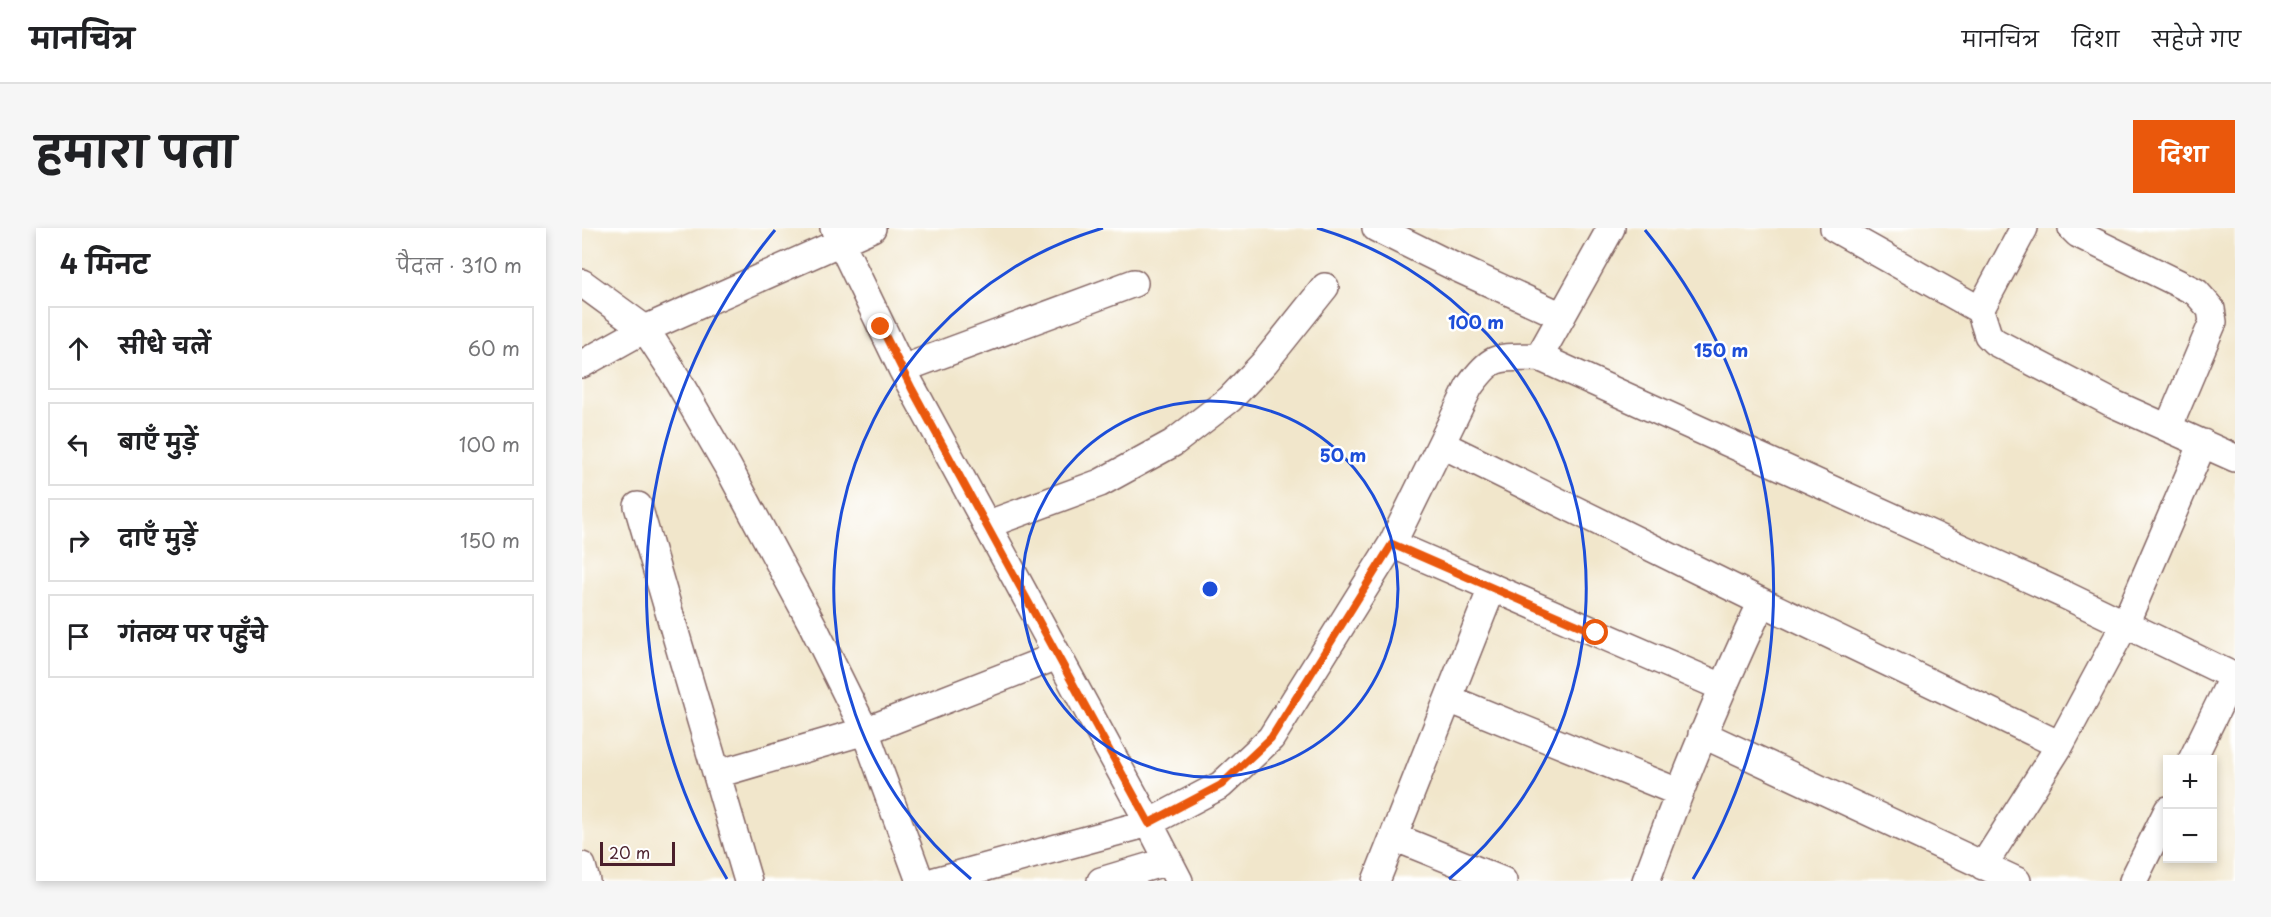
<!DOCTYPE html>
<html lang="hi">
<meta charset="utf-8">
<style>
:root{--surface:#fff;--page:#f6f6f6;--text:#202124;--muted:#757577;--line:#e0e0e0;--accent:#ea580c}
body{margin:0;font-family:"Playpen Sans","Playpen Sans Deva",sans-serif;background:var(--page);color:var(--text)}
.controls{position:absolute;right:18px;bottom:18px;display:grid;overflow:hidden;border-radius:0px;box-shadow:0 3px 9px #0003}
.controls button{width:54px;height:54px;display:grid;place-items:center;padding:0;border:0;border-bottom:2px solid var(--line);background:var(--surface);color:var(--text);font:30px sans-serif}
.scale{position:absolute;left:18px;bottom:15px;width:75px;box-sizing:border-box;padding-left:6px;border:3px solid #4a1f2b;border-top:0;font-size:16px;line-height:21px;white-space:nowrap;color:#4a1f2b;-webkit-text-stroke:4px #fff;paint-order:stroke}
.stop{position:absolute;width:18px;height:18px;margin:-14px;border:4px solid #ea580c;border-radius:50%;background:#fff}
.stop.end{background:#ea580c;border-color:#fff;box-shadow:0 2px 6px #0008}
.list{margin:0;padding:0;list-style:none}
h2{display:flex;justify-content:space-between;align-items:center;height:78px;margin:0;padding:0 24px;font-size:26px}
h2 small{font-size:20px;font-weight:400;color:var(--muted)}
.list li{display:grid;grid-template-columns:39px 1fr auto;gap:18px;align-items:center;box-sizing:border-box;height:84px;margin:0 12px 12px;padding:0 12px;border:2px solid var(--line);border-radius:0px}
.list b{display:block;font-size:22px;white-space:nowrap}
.list em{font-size:20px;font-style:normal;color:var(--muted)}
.icon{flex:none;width:33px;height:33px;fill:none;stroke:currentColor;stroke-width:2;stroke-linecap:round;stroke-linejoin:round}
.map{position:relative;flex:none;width:1653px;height:653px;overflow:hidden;border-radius:0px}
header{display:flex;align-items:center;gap:36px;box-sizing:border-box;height:84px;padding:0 30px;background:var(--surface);border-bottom:2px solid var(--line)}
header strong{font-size:28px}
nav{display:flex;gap:33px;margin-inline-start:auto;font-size:21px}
.intro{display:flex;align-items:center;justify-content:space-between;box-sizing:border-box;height:144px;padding:0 36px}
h1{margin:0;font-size:42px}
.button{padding:15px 27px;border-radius:0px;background:var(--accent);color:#fff;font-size:21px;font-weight:700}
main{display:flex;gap:36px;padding:0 36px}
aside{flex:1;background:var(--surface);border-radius:0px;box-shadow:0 3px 9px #0003}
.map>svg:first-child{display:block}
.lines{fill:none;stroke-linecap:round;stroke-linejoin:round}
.minor-casing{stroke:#846563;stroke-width:30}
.minor{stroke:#fff;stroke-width:27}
.route{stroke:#ea580c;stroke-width:8}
.ring{fill:none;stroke:#1d4ed8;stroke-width:3}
.centre{fill:#1d4ed8;stroke:#fff;stroke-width:3}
.ring-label{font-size:18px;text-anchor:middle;font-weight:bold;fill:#1d4ed8;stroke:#fff;stroke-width:5;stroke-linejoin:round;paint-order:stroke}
</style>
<header>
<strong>मानचित्र</strong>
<nav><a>मानचित्र</a><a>दिशा</a><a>सहेजे गए</a></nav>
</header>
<div class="intro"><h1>हमारा पता</h1><a class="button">दिशा</a></div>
<main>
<aside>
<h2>4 मिनट<small>पैदल · 310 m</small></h2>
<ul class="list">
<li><svg class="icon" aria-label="ahead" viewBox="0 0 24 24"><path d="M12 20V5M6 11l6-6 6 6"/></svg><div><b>सीधे चलें</b></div><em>60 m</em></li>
<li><svg class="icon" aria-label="left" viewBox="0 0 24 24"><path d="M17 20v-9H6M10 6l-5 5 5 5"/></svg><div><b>बाएँ मुड़ें</b></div><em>100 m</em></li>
<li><svg class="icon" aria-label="right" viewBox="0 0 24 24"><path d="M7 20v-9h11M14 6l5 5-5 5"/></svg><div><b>दाएँ मुड़ें</b></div><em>150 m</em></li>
<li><svg class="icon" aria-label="arrive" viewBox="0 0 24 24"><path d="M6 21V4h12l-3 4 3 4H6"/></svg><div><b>गंतव्य पर पहुँचे</b></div></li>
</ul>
</aside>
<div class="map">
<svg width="1653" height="653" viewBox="0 0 1653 653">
<rect width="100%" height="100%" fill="#fff"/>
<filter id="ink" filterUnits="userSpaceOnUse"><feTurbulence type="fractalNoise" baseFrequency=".0167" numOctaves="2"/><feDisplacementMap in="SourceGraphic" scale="12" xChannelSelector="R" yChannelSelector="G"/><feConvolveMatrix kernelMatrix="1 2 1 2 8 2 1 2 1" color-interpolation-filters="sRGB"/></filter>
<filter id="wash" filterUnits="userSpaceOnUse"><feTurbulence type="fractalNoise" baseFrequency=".008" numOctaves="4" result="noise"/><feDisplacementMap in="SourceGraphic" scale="24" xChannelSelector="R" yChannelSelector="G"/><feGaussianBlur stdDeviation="1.35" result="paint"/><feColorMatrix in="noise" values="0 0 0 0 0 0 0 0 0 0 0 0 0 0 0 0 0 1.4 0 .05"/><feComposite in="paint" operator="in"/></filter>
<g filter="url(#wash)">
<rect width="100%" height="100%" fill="#f1e6cb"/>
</g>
<g filter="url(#ink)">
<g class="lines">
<defs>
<path id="minor" d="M252,0L320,141L567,595L597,653
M794,0L871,38L980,88
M1029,0L957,129L1483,367L1653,449
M1252,0L1398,82L1406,107L1413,114L1532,176L1653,230
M1490,0L1496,6L1614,64L1629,81L1631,94L1586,200
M0,55L63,101L88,139L146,239L231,398L283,503L338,653
M1398,82L1442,0
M0,136L63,101L290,0
M320,141L552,55
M859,216L1180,374L1478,517
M56,278L166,653
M404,297L518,255L591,215L648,171L683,134L743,59
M810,316L1140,459
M867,471L1096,564
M1120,506L1435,653
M1610,532L1651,448
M135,546L283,503L475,428
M812,609L921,653
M0,638L4,653
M1401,638L1478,517L1543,396L1621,215
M353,653L567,595L639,557L689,510L810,316L887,159C912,124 917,130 957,129
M519,653L586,633
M794,653L910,360
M1064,653C1099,558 1136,466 1180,374
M1551,653L1586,582"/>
</defs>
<use href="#minor" class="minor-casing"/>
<use href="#minor" class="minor"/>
</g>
</g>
<g class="lines" filter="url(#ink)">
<path class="route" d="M299,99L330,161L567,595L639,557L689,510L810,316L1014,405"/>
</g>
<g class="ring">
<circle cx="628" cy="361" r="188"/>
<path d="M389 651A376 376 0 0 1 521 0M735 0A376 376 0 0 1 867 651"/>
<path d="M145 651A564 564 0 0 1 193 2M1063 2A564 564 0 0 1 1111 651"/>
</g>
<circle cx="628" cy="361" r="9" class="centre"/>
<g class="ring-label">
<text x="894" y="101">100 m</text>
<text x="1139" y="129">150 m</text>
<text x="761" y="234">50 m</text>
</g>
</svg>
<div class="controls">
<button>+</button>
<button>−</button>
</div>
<div class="scale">20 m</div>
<div class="stop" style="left:1014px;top:405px"></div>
<div class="stop end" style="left:299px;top:99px"></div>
</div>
</main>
